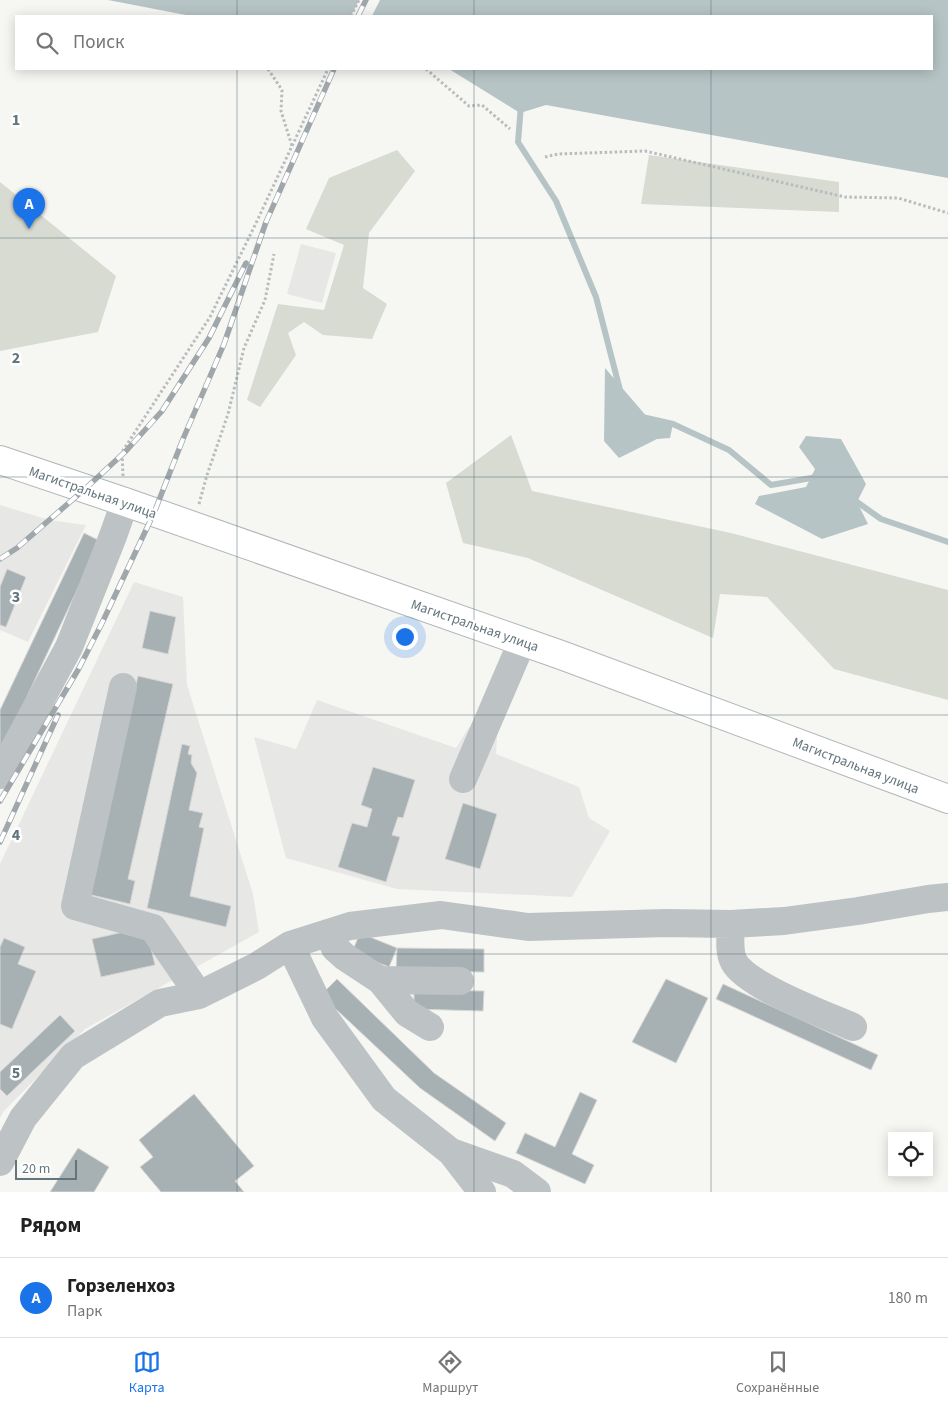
<!DOCTYPE html>
<html lang="ru">
<meta charset="utf-8">
<style>
:root{--surface:#fff;--page:#f6f6f6;--text:#222;--muted:#767676;--line:#e0e0e0;--accent:#1a73e8}
body{margin:0;font-family:"Source Sans 3",sans-serif;background:var(--page);color:var(--text)}
.controls{position:absolute;right:15px;bottom:15px;display:grid;overflow:hidden;border-radius:0px;box-shadow:0 2px 12px #0003}
.controls button{width:45px;height:45px;display:grid;place-items:center;padding:0;border:0;border-bottom:1px solid var(--line);background:var(--surface);color:var(--text);font:25px sans-serif}
.scale{position:absolute;left:15px;bottom:12px;width:62px;box-sizing:border-box;padding-left:5px;border:2px solid #63757c;border-top:0;font-size:14px;line-height:18px;white-space:nowrap;color:#63757c;-webkit-text-stroke:4px #fff;paint-order:stroke}
.you{position:absolute;left:404px;top:636px;width:18px;height:18px;margin:-12px;border:4px solid #fff;border-radius:50%;background:#1a73e8;box-shadow:0 0 0 8px #1a73e833}
.badge{display:grid;place-items:center;width:32px;height:32px;border-radius:50%;background:var(--accent);color:#fff;font-size:16px;font-weight:700}
.pin{position:absolute;translate:-50% -41px;filter:drop-shadow(0 1px 2px #0008)}
.pin::after{content:'';position:absolute;top:26px;width:18px;height:15px;background:inherit;clip-path:polygon(0 0,100% 0,50% 100%)}
.list{margin:0;padding:0;list-style:none}
h2{display:flex;justify-content:space-between;align-items:center;height:65px;margin:0;padding:0 20px;font-size:21px}
h2 small{font-size:16px;font-weight:400;color:var(--muted)}
.list li{display:grid;grid-template-columns:32px 1fr auto;gap:15px;align-items:center;box-sizing:border-box;height:80px;padding:0 20px;border-top:1px solid var(--line)}
.list b{display:block;font-size:19px;white-space:nowrap}
.list p{margin:0;font-size:16px;white-space:nowrap;color:var(--muted)}
.list em{font-size:16px;font-style:normal;color:var(--muted)}
.icon{flex:none;width:28px;height:28px;fill:none;stroke:currentColor;stroke-width:2;stroke-linecap:round;stroke-linejoin:round}
.map{position:relative;flex:none;width:948px;height:1192px;overflow:hidden}
.search{position:absolute;background:var(--surface);box-shadow:0 2px 12px #0003;left:15px;right:15px;top:15px;height:55px;display:flex;align-items:center;gap:12px;box-sizing:border-box;padding:0 18px;border-radius:0px;color:var(--muted);font-size:19px}
.sheet{height:145px;background:var(--surface)}
nav{display:flex;justify-content:space-around;align-items:center;box-sizing:border-box;height:70px;border-top:1px solid var(--line);background:var(--surface);font-size:14px;color:var(--muted)}
nav a{display:grid;justify-items:center;gap:2px}
nav .on{color:var(--accent)}
.map>svg:first-child{display:block}
.built{fill:#e7e7e6}
.green{fill:#d7dbd2}
.water{fill:#b6c4c6}
.pier{fill:#f6f6f3}
.lines{fill:none;stroke-linecap:round;stroke-linejoin:round}
.stream{stroke:#b6c4c6;stroke-width:6}
.building{fill:#a7b0b3;stroke:#d7d7d5}
.major-casing{stroke:#b0b6b9;stroke-width:30}
.path{stroke:#b9bcbe;stroke-width:3;stroke-dasharray:2.5 2.5;stroke-linecap:butt}
.minor{stroke:#bdc2c4;stroke-width:28}
.major{stroke:#fff;stroke-width:28}
.rail-casing{stroke:#9fa7aa;stroke-width:5.5}
.rail{stroke:#fff;stroke-width:4;stroke-dasharray:11;stroke-linecap:butt}
.grid{fill:none;stroke:#63757c;stroke-width:1;stroke-opacity:0.55}
.labels{text-anchor:middle;stroke-width:5;stroke-linejoin:round;paint-order:stroke}
.street-label{font-size:14px;fill:#63757c;stroke:#fff}
.grid-label{font-size:16px;text-anchor:middle;font-weight:bold;fill:#63757c;stroke:#fff;stroke-width:5;stroke-linejoin:round;paint-order:stroke}
</style>
<div class="map">
<svg width="948" height="1192" viewBox="0 0 948 1192">
<rect width="100%" height="100%" fill="#f6f6f3"/>
<path class="built" d="M301,244L336,253L322,303L287,294Z
M0,505L49,520L86,525L28,642L0,630Z
M134,582L183,597L187,685L253,894L259,932L85,1029L3,1112L0,1118V864Z
M317,700L456,748L469,727L497,736L496,754L579,787L589,818L610,831L572,897L397,889L286,858L254,737L296,749Z"/>
<path class="green" d="M397,150L415,171L369,233L363,288L387,304L372,339L323,335L304,322L288,333L296,355L260,407L247,400L278,304L324,310L344,245L306,229L329,178Z
M649,155L839,182V212L641,204Z
M0,182L116,276L98,332L0,351Z
M511,435L532,491L731,533L948,590V700L834,669L767,597L720,594L713,638L528,558L463,543L446,483Z"/>
<path class="water" d="M108,0H948V178L546,105L520,113L449,69H932V16H191Z
M605,368L648,418L673,424L670,438L657,439L619,458L604,441Z
M806,436L841,439L866,484L857,502L868,524L822,539L755,504L759,496L806,487L815,469L799,447Z"/>
<path class="pier" d="M359,0H380L372,16H351Z"/>
<g class="lines">
<path class="stream" d="M521,105L518,142L556,201L596,297L620,390
M642,417L673,424L729,450L771,485L817,477
M850,497L881,519L948,542"/>
</g>
<path class="building" d="M84,533L100,541L0,754V710Z
M7,569L26,577L6,627L0,625V587Z
M150,611L176,617L168,654L142,648Z
M138,676L173,684L128,879L135,881L130,904L87,894Z
M182,744L190,746L188,754L192,755L191,763L197,773L189,810L203,813L199,827L204,828L190,896L231,906L226,927L147,908Z
M373,767L415,780L403,818L398,817L392,835L400,837L386,882L338,867L352,823L367,827L372,809L361,805Z
M463,803L497,814L480,869L445,859Z
M146,927L155,965L101,977L92,939Z
M360,933L397,948L389,967L352,952Z
M4,938L25,947L18,964L36,971L12,1029L0,1024V947Z
M397,948L484,949V972L396,971Z
M337,979L434,1073L506,1123L495,1141L420,1088L321,995Z
M666,979L708,998L676,1063L632,1042Z
M723,984L878,1055L871,1070L716,999Z
M414,990L484,991L483,1011L414,1009Z
M60,1015L75,1031L7,1096L0,1089V1072Z
M580,1092L597,1100L572,1154L594,1165L585,1184L516,1153L525,1133L555,1147Z
M194,1094L254,1166L235,1181L244,1192H161L140,1167L153,1157L139,1140Z
M78,1148L109,1167L94,1192H50Z"/>
<g class="lines">
<defs>
<path id="major" d="M0,460L125,502L561,655L948,799"/>
</defs>
<use href="#major" class="major-casing"/>
<path class="path" d="M351,16L359,0
M268,69L282,90L281,111L292,146
M426,69L469,106L482,105L510,129
M545,157L558,154L645,151L845,197L898,198L948,213
M123,476L122,452L210,317L257,221L328,69
M199,504L207,475L228,414L244,348L265,300L274,254"/>
<path class="minor" d="M123,687L75,906L153,928L199,995
M0,775L69,647L113,536L125,502
M463,779L522,642
M731,924C731,935 728,951 734,962C747,986 826,1015 853,1027
M328,933L335,948L345,957L380,980L407,1013L430,1027
M290,945L325,1018L384,1099L451,1152L513,1174L537,1192
M380,980L460,981
M451,1152L482,1192
M0,1162L23,1118L73,1056L160,1003L199,995L257,966L290,945L350,926L441,915L528,927L666,923L731,924L784,921L858,911L928,899L948,897"/>
<use href="#major" class="major"/>
<defs>
<path id="rail" d="M358,16L366,0
M0,559L17,548L86,488L126,451L162,411L209,338L246,263
M0,801L78,670L102,623L154,513L183,439L224,344L266,222L334,69
M0,842L58,715"/>
</defs>
<use href="#rail" class="rail-casing"/>
<use href="#rail" class="rail"/>
</g>
<path class="grid" d="M237,0V16M474,0V16M711,0V16M237,69V1192M474,69V1192M711,69V1192M0,238H948M0,477H948M0,715H948M0,954H948"/>
<g class="labels">
<g class="street-label">
<text transform="translate(93 492) rotate(19)" y="5">Магистральная улица</text>
<text transform="translate(475 625) rotate(19)" y="5">Магистральная улица</text>
<text transform="translate(856 765) rotate(21)" y="5">Магистральная улица</text>
</g>
</g>
<g class="grid-label">
<text x="16" y="125">1</text>
<text x="16" y="363">2</text>
<text x="16" y="602">3</text>
<text x="16" y="840">4</text>
<text x="16" y="1078">5</text>
</g>
</svg>
<div class="controls">
<button><svg class="icon" aria-label="locate" viewBox="0 0 24 24"><circle cx="12" cy="12" r="6"/><path d="M12 2v4M12 18v4M2 12h4M18 12h4"/></svg></button>
</div>
<div class="scale">20 m</div>
<div class="you"></div>
<div class="pin badge" style="left:29px;top:229px">A</div>
<div class="search"><svg class="icon" aria-label="search" viewBox="0 0 24 24"><circle cx="10" cy="10" r="6"/><path d="M15 15l6 6"/></svg>Поиск</div>
</div>
<section class="sheet">
<h2>Рядом<small></small></h2>
<ul class="list">
<li><span class="badge">A</span><div><b>Горзеленхоз</b><p>Парк</p></div><em>180 m</em></li>
</ul>
</section>
<nav>
<a class="on"><svg class="icon" aria-label="map" viewBox="0 0 24 24"><path d="M3 6l6-2 6 2 6-2v14l-6 2-6-2-6 2zM9 4v14M15 6v14"/></svg>Карта</a>
<a><svg class="icon" aria-label="directions" viewBox="0 0 24 24"><path d="M12 3l9 9-9 9-9-9zM9 14v-3h6M13 9l2 2-2 2"/></svg>Маршрут</a>
<a><svg class="icon" aria-label="saved" viewBox="0 0 24 24"><path d="M7 4h10v16l-5-4-5 4z"/></svg>Сохранённые</a>
</nav>
